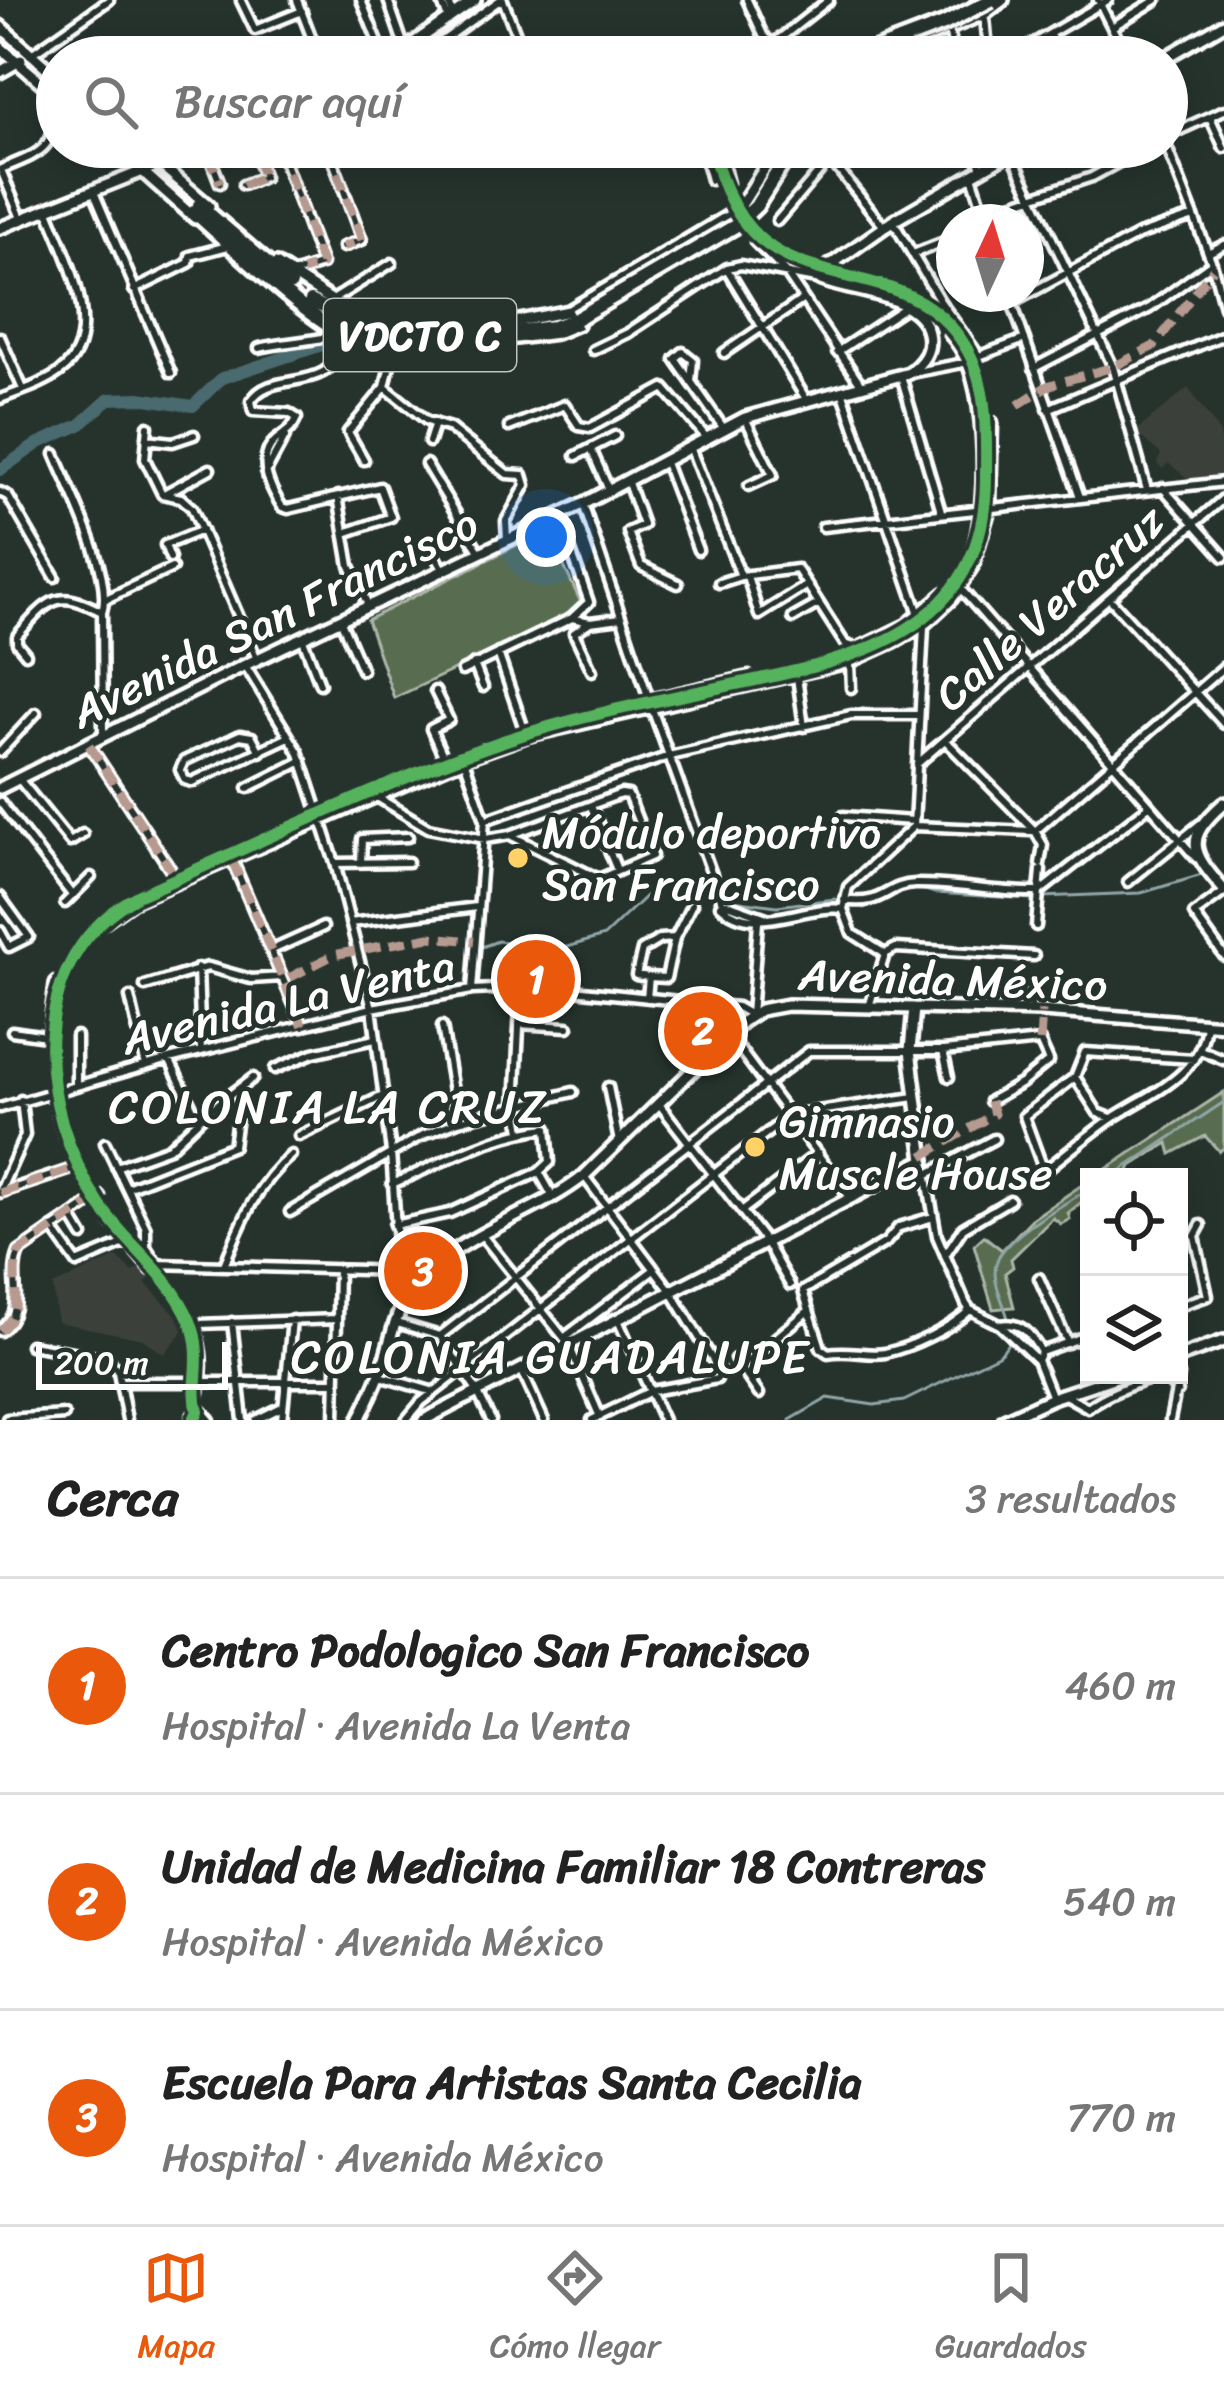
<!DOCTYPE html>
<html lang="es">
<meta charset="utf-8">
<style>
:root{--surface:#fff;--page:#f2f2f2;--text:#222;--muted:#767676;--line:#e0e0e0;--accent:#ea580c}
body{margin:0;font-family:Sriracha,sans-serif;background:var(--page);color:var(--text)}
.controls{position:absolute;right:36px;bottom:36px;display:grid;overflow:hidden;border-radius:0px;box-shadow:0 6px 30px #0003}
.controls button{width:108px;height:108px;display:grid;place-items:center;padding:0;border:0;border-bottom:3px solid var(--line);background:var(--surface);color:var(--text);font:60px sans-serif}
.compass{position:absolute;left:936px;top:204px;width:108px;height:108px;border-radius:50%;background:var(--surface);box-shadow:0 6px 30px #0003;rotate:4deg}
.scale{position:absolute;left:36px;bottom:30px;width:192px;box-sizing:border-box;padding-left:12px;border:6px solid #fff;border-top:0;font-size:33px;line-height:42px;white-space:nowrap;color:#fff;-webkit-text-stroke:9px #26332d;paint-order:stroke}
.you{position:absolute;left:546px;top:537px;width:42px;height:42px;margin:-30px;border:9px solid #fff;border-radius:50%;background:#1a73e8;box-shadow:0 0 0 18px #1a73e833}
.badge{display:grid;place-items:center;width:78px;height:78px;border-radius:50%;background:var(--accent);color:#fff;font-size:39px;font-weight:700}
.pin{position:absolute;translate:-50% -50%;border:6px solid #fff;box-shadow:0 3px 12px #0006}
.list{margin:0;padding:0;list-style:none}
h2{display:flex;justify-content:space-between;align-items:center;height:156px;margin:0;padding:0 48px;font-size:51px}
h2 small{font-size:39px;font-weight:400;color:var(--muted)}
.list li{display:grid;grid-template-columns:78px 1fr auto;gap:36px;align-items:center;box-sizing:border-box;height:216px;padding:0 48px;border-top:3px solid var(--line)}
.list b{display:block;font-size:45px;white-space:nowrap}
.list p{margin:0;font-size:39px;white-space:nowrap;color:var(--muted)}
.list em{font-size:39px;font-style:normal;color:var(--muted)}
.icon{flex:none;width:66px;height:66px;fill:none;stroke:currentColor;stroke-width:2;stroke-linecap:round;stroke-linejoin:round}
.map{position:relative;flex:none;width:1224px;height:1420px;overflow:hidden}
.search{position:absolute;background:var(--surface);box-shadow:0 6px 30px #0003;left:36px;right:36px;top:36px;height:132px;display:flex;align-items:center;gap:30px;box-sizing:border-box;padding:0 42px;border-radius:66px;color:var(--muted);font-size:45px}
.sheet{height:804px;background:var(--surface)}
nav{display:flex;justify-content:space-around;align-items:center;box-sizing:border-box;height:168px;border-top:3px solid var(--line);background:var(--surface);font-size:33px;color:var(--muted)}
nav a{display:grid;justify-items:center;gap:6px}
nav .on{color:var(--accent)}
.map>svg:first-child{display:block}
.built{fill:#3b413a}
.green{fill:#596d50;stroke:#acb6a8;stroke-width:3}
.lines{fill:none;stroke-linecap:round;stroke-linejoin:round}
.stream{stroke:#91a6a8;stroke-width:3}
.river{stroke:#486b6e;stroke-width:12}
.highway-tunnel{stroke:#3c4742;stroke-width:12;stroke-dasharray:12 6;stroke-linecap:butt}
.street-casing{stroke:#fff;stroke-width:15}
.secondary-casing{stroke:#fff;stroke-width:18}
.highway-casing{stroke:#fff;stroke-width:21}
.street{stroke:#26332d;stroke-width:6}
.secondary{stroke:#26332d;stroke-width:9}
.highway{stroke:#26332d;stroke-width:12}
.highway-bridge-casing{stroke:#fff;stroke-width:21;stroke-linecap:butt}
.highway-bridge{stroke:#26332d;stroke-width:12}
.quiet{stroke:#b69a8f;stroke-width:9;stroke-dasharray:18 9;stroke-linecap:butt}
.cycleway-casing{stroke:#26332d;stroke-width:20}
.cycleway{stroke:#56b35d;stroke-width:12}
.poi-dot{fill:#ffd166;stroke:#26332d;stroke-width:4.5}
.labels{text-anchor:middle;stroke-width:9;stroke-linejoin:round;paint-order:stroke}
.shield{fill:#26332d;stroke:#bec2c0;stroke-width:3}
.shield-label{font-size:42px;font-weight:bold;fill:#fff}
.street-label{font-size:45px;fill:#fff;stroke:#26332d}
.poi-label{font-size:45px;fill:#fff;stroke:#26332d;text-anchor:start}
.neighbourhood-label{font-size:48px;letter-spacing:3px;fill:#fff;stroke:#26332d}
</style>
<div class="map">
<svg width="1224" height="1420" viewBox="0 0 1224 1420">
<rect width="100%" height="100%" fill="#26332d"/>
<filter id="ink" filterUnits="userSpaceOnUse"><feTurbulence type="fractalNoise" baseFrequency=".00833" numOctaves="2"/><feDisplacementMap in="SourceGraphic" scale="24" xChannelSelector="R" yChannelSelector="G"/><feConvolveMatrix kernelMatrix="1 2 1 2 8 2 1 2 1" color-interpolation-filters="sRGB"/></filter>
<g filter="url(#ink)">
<path class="built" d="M1188,388L1220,433L1224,478L1191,481L1168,463L1163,469L1157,464L1161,454L1135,432Z
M117,1257L133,1272L145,1264L154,1274L145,1283L187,1326L164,1354L143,1339L57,1322L53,1286Z"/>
<path class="green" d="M547,530L584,609L394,698L367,620Z
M1224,1092V1148L1219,1151L1205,1136L1171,1154L1168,1143L1131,1166L1127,1176L1094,1177Z
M1089,1180V1196L1068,1213L1070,1219L1061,1224L1053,1218L1011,1259L1013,1267L1005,1273L1014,1307L993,1309L974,1245L984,1236L1002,1250L1032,1219Z"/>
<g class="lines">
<path class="stream" d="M1042,897L1141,893L1202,875
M725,899L777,906L835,899
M849,903L864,908L900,891L919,888L935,893L1032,899
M479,948L498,941L560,949L604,936L652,890L667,886L715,897
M1111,1177L1224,1102
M790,1420L828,1398L874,1405L904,1401L998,1355C1032,1329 983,1291 998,1258C1009,1234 1066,1203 1089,1189"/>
<path class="river" d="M0,470L39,443L80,425L109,399L139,398L193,406L222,378L325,344"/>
<path class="highway-tunnel" d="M0,36L57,84
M131,147L199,205"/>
<defs>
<path id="street" d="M297,0L319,57
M361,0L384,57
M388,0L405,49
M441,0L448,19
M448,0L453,15
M503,0L525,57
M747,0L763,35L785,57
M976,0C993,24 980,34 994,57
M1098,0L1127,57
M241,1L255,30L302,11
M1112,27L1156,0
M949,30L955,57
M1050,35L1061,57
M773,44L829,0
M30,55L109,0
M420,57L500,0
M750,57L766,39
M1010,57L1108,0
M1210,117L1224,148
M1167,136L1224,110
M206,147L220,183
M279,147L322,264L295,273
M328,147L362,240L343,247
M702,147L711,180
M719,147L728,183
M976,147L981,171
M1167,147L1212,263L1224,307
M1011,152L1113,367L1147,490
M830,159L884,227
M1,169C46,151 57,148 53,96
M1,170L21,218
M972,176L987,222
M243,185L264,177L253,147
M94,192L171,373
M984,213L1092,177L1147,147
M777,221L830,159L847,147
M893,221L940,301L979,356L1025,339
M755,242L787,274L862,386
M1208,253L1224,245
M913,254L954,238
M727,269L806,399
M134,290L189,263L190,256L228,246
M1009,294L1080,497
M331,301L392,263
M1012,303L1138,235L1194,216
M949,335C988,372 988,503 971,552
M0,337L23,389
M259,348C286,342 309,342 336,335
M593,350L628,333L727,268L741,265L821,280
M837,352L904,308
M724,353L802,300
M1034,368L1150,308L1212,263
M912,373L968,362
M901,376L941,511
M691,382L693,360L683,352L675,359L720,423L725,430
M385,387L427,421L450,428L507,474L523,475L526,485L506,521L507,540
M842,391L919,614
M0,399C20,391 45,384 61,371C109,334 63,251 47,208
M1048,409L1224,335
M745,418L773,475L749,486
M148,426L145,459L162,494
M509,427L565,405L579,426L590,428L664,388L707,438
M146,439L173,442L194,435
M429,442L435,423
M690,447L741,576
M591,449L609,490
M55,454C70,491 114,575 102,612L103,734
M576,456L615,436
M364,460L348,432L385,387L393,351
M664,460L698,550
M426,464L480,553
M266,472L285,437
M627,480L643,525L628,532L641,566L678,584
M1163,488L1224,557
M0,492L8,496L55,577
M166,493L210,469
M162,494L181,498L192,508L257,659
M338,496L350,566L368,605
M583,504L649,699L749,676
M823,527L1224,482
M345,533L391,517L380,487L288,509L282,507C270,488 255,458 276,440C286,432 292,430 297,418L289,413L253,411L251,401C273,367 327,398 346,342
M429,545L443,569
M170,558L165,545L202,530
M747,576L759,615L807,585
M719,583L741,576L797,569L845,644L857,648L906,624L944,592
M961,589L1196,858
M106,599L172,568
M1110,599L1224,724
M572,618L590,622L621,618
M793,618L818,604
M340,619L362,670
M590,622L574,633L592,671
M302,637L320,684
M498,653L524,729L519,736
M26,654L17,643V636C49,599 57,588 102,612
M850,663L851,688
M474,664L483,687
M245,665L298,751L305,771L335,863L372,1008L391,1152L401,1306
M462,671L572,618L589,602L559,517
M797,677L804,727
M651,706L722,902L767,918
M945,740L1035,831L1043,845L1040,864
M89,745L171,870
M0,752L36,713
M260,752L252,737L240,735L184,761L180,770L185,780L192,782L289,737
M464,760L485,820L472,990
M917,764L1224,498
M19,779L70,842L83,834
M248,788L302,761
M377,797L428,828L485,839L510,835L599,879L652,856L628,795L621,794L510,835
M0,802L72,895
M591,806L617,870
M843,816L913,821
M321,817L445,760L431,729L449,720L435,691
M485,820L669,756L851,715H919
M914,826L924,626
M914,826L1031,831
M1035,831L1224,667
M232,860L303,1026
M335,863L408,862
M361,863L362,839L408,837
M1128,882L1200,824
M1224,892L1194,914L1224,956
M0,897L29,937L9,947L0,931
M844,900C883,907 885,885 915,884C954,883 998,893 1039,892L1149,806
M65,903L91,877
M720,905C755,938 802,904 843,909
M350,923L477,907
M1036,926L1041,870
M99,927L134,902L464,760L528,737L850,663L894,643L924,626L953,599L974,566L991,508L993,422
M272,950L323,927
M885,954L852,933L843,909L848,887L914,826
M885,954L896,948L1034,956
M198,968L201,1051
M648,977L636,975L642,950L660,939L675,938
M55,982C39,1077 56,1149 113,1226
M145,986L208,967L251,979L282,977
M130,997L146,1066
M647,998L649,977L666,978L675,938L692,904
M869,1007L885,954
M1031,1011L1032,988
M519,1024L568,1027
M442,1026L458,1121
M12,1031L53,1037
M729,1035L849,1196
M1200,1050L1224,1060
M943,1051L949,1077
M169,1059L194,1111
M1194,1059L1085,1052L1075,1077L1024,1116L1044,1171C1066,1154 1088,1135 1111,1119C1150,1093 1202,1077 1206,1023
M275,1069L313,1053L375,1039
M1075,1077L1098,1113L1111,1118
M76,1085V1036
M608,1087L619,1142
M659,1104L765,1241L790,1285
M515,1107L521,988
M517,1107L521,1131
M0,1108L169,1059L372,1008L472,990L544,987L737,1007L751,1015L758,922
M299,1136L383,1096
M105,1143L146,1228V1247L157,1264L398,1271
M924,1161L937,1236L966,1304L970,1310L1000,1325L1037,1360
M116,1167L169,1148L206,1113L253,1078
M539,1172L552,1195
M928,1174L994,1139
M584,1176L671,1291L720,1372L717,1379L651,1391L592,1420
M392,1184C443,1163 491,1134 547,1128L550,1162L539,1172L450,1213L394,1225
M127,1188L233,1146L237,1118
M0,1191L25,1135L21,1100
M0,1193L75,1168
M743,1210L818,1153
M290,1212L423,1135L458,1121L573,1092
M71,1216L83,1236
M933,1217L899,1227L886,1242L803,1291L821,1348L828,1353C848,1349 868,1356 885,1353C912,1347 950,1329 970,1310
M52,1228L77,1263L127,1242L151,1270
M481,1234L568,1343L600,1417
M945,1255L963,1228L1010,1200
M224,1265C241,1224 256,1184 291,1155
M155,1267C198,1317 215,1356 191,1420
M1039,1278L1068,1343
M1179,1306L1208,1296L1195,1236L1201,1225
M618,1320L663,1420
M232,1322L243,1420
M397,1323L440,1336L477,1391L491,1420
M199,1324L337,1319
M1000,1325C1023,1321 1031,1335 1041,1352L1037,1360L1052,1398
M0,1331C29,1308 7,1281 19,1252L100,1196
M440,1336L809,1051H943L1040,1041L1049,1061L1022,1083L990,1101
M564,1338L655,1269
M30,1345L108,1358L118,1372L127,1420
M1041,1352L1089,1335
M735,1359L759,1394
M741,1367L807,1312
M521,1369L544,1420
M380,1376L434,1392
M121,1382H335
M1065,1395L1088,1408
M197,1405L210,1420
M1088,1408C1100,1398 1146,1376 1162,1379C1169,1381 1173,1386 1178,1391
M7,1419L64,1415
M256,1420L282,1407
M282,1420L292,1320
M335,1420L338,1269
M406,1420L421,1402L790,1115L915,1097
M1170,1420L1179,1375"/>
<path id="secondary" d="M0,26L57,77
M0,47L57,96
M394,57L475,0
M881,57L986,13L1003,0
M1167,57L1224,24
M0,72L21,60
M115,147L195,218
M140,147L209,206
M0,228L203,147
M276,264L348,311L392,325
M433,329L514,322L569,311L730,215L740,207L778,147
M337,336L374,351L449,346
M477,343L556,333L578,324
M0,788L245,665L583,504L745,418L909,373C922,363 932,352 928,333C919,293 853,293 821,280L822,271L893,221L1020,147
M1224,803C1183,839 1191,852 1224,890
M1179,1357L1224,1341
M359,1420C367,1403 376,1386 382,1368C390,1345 394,1317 407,1297C448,1235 530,1219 584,1176L742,1022L760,1010L787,1005L1042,1011L1224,1025
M424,1420L924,1160L910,1050L914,1008
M1004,1420L1052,1398L1122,1375"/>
<path id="highway" d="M999,1V0
M199,205L291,284
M194,212C231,244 310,323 352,338C395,353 504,332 554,327L576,319
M735,226L756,206L793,147
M311,301L371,331L438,329"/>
</defs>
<use href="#street" class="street-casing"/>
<use href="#secondary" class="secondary-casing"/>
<use href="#highway" class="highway-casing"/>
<use href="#street" class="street"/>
<use href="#secondary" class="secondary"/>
<use href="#highway" class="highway"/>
<defs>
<path id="highway-bridge" d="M857,57L944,24L991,0
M576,319L735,226"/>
</defs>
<use href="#highway-bridge" class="highway-bridge-casing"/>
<use href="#highway-bridge" class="highway-bridge"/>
<path class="quiet" d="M279,147L322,264L303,271
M328,147L362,240L343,247
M208,153L220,183
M243,185L264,177L253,147
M1018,405L1047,386L1113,367L1154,346L1213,269
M89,745L171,870
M232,860L303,1026
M289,978L333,955L430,937L474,941
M1040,1041L1042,1011
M923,1156L994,1114L990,1101
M0,1193L75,1168L80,1177
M0,1331C29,1308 7,1281 19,1252L100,1196"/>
<defs>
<path id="cycleway" d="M194,1420L198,1411C190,1385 205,1356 190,1321C171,1275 126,1244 99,1204C36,1107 22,957 139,895C259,843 382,782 506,740C572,718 640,704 708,690C838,662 985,644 986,478C986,435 989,384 965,346C907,250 787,303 734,206C724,188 716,168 713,147"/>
</defs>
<use href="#cycleway" class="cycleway-casing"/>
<use href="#cycleway" class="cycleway"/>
</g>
</g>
<g class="poi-dot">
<circle cx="518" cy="858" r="12"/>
<circle cx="755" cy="1147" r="12"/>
</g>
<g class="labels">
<rect class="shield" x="324" y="299" width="192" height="72" rx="9"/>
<g class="shield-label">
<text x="420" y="350">VDCTO C</text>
</g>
<g class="street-label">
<text transform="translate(1049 607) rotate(-41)" y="16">Calle Veracruz</text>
<text transform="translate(274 617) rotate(-26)" y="16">Avenida San Francisco</text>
<text transform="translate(953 979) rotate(2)" y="16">Avenida México</text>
<text transform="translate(288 1001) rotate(-13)" y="16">Avenida La Venta</text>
</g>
<g class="poi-label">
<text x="542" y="848">Módulo deportivo<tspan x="542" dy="52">San Francisco</tspan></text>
<text x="779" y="1137">Gimnasio<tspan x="779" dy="52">Muscle House</tspan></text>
</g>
<g class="neighbourhood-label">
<text x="329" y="1123">COLONIA LA CRUZ</text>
<text x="551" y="1373">COLONIA GUADALUPE</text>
</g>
</g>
</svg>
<div class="controls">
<button><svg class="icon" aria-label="locate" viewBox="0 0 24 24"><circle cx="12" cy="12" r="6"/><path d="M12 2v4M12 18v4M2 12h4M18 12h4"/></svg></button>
<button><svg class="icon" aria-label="layers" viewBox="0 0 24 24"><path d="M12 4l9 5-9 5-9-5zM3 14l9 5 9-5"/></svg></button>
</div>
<svg class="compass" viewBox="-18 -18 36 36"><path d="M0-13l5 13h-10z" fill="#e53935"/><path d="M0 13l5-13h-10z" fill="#767676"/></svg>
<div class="scale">200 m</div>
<div class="you"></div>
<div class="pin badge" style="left:536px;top:979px">1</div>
<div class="pin badge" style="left:703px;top:1031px">2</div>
<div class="pin badge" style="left:423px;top:1271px">3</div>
<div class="search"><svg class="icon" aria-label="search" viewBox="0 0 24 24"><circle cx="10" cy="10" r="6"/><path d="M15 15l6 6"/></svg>Buscar aquí</div>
</div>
<section class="sheet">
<h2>Cerca<small>3 resultados</small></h2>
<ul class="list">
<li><span class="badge">1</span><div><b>Centro Podologico San Francisco</b><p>Hospital · Avenida La Venta</p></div><em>460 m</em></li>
<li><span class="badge">2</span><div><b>Unidad de Medicina Familiar 18 Contreras</b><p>Hospital · Avenida México</p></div><em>540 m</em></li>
<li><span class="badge">3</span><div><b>Escuela Para Artistas Santa Cecilia</b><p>Hospital · Avenida México</p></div><em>770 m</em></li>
</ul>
</section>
<nav>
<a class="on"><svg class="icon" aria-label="map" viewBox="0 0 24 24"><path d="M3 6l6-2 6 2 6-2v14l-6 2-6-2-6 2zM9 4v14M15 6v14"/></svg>Mapa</a>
<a><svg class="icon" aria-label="directions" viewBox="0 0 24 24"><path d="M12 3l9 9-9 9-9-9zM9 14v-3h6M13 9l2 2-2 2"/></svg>Cómo llegar</a>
<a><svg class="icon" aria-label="saved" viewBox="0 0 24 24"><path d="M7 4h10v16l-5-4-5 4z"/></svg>Guardados</a>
</nav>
